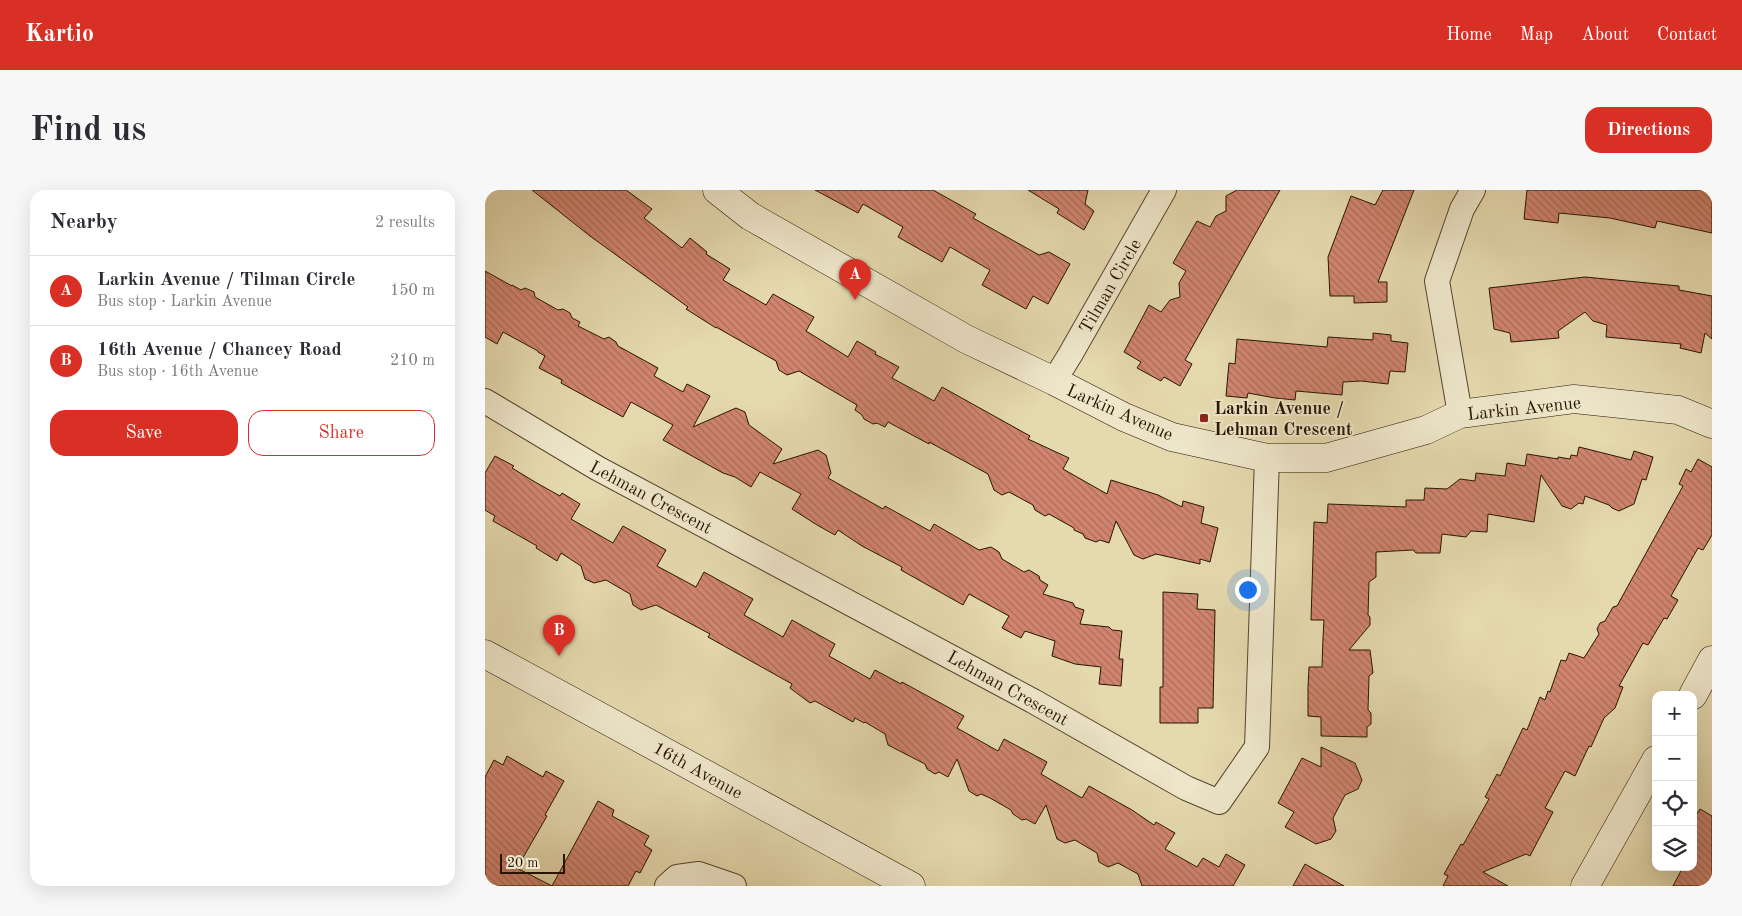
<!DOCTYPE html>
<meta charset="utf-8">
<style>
:root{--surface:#fff;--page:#f7f7f7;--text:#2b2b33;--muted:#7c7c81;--line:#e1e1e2;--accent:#d93025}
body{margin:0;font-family:"Old Standard TT",serif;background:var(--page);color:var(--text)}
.controls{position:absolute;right:15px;bottom:15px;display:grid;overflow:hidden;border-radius:10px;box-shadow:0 5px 20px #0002}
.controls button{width:45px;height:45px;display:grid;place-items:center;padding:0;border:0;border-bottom:1px solid var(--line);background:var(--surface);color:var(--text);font:25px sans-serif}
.scale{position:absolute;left:15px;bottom:12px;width:65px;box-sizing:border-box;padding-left:5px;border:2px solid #281400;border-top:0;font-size:14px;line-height:18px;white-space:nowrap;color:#281400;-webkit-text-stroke:4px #eee6ca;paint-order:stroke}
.you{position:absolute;left:762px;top:399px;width:18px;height:18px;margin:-12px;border:4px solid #fff;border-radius:50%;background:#1a73e8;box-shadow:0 0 0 8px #1a73e833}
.badge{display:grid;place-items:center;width:32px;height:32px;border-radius:50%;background:var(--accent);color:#fff;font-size:16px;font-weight:700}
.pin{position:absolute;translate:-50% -41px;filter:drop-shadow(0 1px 2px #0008)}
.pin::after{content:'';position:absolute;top:26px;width:18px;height:15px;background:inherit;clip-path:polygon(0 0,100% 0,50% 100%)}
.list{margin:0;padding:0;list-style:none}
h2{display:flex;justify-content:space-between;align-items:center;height:65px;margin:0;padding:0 20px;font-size:21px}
h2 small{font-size:16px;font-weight:400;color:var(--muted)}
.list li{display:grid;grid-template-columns:32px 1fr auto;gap:15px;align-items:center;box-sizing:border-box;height:70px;padding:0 20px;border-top:1px solid var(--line)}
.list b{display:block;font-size:19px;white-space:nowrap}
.list p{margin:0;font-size:16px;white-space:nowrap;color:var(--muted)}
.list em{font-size:16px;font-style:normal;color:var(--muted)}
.actions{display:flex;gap:10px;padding:15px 20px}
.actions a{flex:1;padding:11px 0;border:1px solid var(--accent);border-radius:15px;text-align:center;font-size:18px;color:var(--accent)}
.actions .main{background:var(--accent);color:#fff}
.icon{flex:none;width:28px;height:28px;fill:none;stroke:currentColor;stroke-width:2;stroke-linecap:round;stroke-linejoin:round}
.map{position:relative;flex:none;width:1227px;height:696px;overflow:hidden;border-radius:15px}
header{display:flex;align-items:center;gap:30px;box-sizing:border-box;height:70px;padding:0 25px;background:var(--accent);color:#fff}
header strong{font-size:24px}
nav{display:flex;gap:28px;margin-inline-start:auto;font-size:18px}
.intro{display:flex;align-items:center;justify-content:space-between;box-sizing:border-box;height:120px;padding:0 30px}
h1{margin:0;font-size:35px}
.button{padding:12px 22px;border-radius:15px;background:var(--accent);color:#fff;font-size:18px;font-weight:700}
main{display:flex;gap:30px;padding:0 30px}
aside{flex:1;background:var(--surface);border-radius:15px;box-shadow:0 5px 20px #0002}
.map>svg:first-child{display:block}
.building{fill:url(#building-back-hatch);stroke:#281400}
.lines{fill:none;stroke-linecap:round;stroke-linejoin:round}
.street-casing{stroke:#57452c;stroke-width:26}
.secondary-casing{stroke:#281400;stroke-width:29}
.street{stroke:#eee6ca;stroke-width:24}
.secondary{stroke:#eee6ca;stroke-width:28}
.poi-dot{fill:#8f2418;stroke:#eee6ca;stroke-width:2}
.labels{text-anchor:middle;stroke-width:4;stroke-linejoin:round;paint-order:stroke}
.street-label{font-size:18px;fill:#281400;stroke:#eee6ca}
.poi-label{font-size:18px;font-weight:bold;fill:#281400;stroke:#eee6ca;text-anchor:start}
</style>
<header>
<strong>Kartio</strong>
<nav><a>Home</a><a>Map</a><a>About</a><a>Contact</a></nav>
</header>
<div class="intro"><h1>Find us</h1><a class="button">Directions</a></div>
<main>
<aside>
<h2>Nearby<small>2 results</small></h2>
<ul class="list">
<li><span class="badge">A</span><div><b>Larkin Avenue / Tilman Circle</b><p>Bus stop · Larkin Avenue</p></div><em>150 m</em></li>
<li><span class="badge">B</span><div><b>16th Avenue / Chancey Road</b><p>Bus stop · 16th Avenue</p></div><em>210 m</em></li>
</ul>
<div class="actions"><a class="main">Save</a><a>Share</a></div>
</aside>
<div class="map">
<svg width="1227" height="696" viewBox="0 0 1227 696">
<defs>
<pattern id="building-back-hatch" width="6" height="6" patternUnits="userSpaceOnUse" patternTransform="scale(1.25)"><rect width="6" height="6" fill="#d18570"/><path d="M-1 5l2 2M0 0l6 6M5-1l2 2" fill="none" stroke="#aa6c5a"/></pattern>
</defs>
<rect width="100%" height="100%" fill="#e5d9ae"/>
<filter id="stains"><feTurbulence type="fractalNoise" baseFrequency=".004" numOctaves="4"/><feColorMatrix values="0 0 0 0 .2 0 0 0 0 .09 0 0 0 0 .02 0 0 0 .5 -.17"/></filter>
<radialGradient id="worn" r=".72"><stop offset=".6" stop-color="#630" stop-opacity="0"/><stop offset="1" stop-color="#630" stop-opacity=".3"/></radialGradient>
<path class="building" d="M47,0H141L167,19L159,28L197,58L205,48L222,62L221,64L245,79L238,90L281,115L288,104L329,127L321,141L363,167L372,151L391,162L390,164L414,177L407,188L449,211L457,197L545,246L543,249L584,268L578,279L622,304L626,290L673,305L697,317L698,311L719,317L716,333L733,338L725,372L715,369V374L671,364L658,369L649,365L631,331L624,353L615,350L611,352L600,348L598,344L589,340V338L564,324L560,326L550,320L548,315L524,302L517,305L509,300L503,284L444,252V254L403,232L400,237L392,233L388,234L379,229L377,225L370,220L372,215L314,181L302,185L294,180L291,171L231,137V138L201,119L203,117L105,46Z
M330,0H448L491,24L488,28L554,65L564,62L585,74L563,114L548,106L541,119L497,95L505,80L465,57L457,72L413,47L418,37L378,14L373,23Z
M543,0H603L600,14L609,21L599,40L572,23L574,19Z
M752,0H795L700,170L707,174L695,196L679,187L676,191L652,178L656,172L639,162L664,115L676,122L685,110L695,107L694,93L701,81L688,73L712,31L725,37L731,26L741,21V6Z
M898,0H929L893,92H902V112L869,113V106H845L843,67L866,6L890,15Z
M1042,0H1227V43L1172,31L1170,38L1125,28L1074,23L1073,33L1039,29Z
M0,81L27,96V95L36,100L40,98L49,102L50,107L73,120L78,119L85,123L87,128L95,132L93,136L119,149L124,147L131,152L133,156L173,178L169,186L198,202L202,194L225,206L208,237L251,218L260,222L264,235L297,259L288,274L333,260L341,265L346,283L343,288L398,319L400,316L445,341L449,334L494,360L506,357L514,362L517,369L539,382L544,380L554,386L555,390L563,395L558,404L588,413L590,417L599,420L595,434L624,437L627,440L637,441L634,469H638L636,496L614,494L616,477L590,474L567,466L570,451L540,441L536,448L517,438L524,426L484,404L478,415L416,380L417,377L377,356L353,340L350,345L332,335L307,319L316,304L275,282L266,297L250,287L238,283L178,250L188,235L146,212L138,227L76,193L77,190L54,178L60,166L53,162V161L18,142L12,154L0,147Z
M1100,87L1194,96V100L1227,106V149L1220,143L1216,163L1195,158L1196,154L1121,147L1122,135L1108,131L1100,122L1073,141L1074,148L1026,152L1025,143L1009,139L1004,98Z
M888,143L906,145V151L923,153L920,182L905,181L903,194L876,191L858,192L857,205L811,201L810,210L790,208L763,203L762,208L741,206L744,173L750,174L752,149L842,157L843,147L888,150Z
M1094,257L1146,270L1149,261L1168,267L1161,290L1157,289L1149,314L1134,321L1127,318L1124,315L1100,306L1098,314L1094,313L1086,319L1077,316L1056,285L1049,332L1003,324L1002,342L986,341L981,347L957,344L955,363H931L928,360L891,362V387L884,392L883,425L885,427V435L864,460H885L888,483L884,486L883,520L886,523V534L882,537V547L836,546V527L823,526V498L824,477H837L838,448L839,430H826L829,332L842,333L843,314L921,317V310H939L940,298L962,299L975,289L990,291L991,283L1020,286L1022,273L1040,276L1042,264L1073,269V267L1085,269L1086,265L1092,266Z
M10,266L29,276L27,278L50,292L75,306L77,303L95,314L86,329L128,353L138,336L181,360L172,376L211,397L219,382L268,409L259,425L298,447L307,430L350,454L344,466L385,489L390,480L416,494L417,492L479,526L472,538L513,561L519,549L562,572L556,584L597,608L604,596L647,620L669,635L671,632L690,643L680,659L712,677L718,668L734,677L741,664L760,675L748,696H657L653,684L633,673L623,677L614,672L612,663L590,650L580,653L572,649L561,615L550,634L541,629L537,630L528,624L526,620L505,608L496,604L492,606L484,601L472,569L463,587L454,582L450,584L442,579L440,574L403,555L400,544L380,532L379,533L370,528L368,532L330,511L325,513L305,498L307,494L223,447L225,444L171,415L156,420L148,415L145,404L121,390L109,393L100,389L96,376L76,363L72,371L51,358L52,356L8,331L10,326L0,320V283Z
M1213,269L1227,277V345L1218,360L1213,358L1186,406L1193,410L1182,429L1179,428L1163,455L1158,453L1134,496L1138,497L1130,518L1119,528L1106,557L1104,556L1090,586L1080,581L1060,618L1068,622L1045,666L1041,664L998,682L1023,696H958L963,686L959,684L976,654L978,655L1004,609L1000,607L1012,584L1015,586L1038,538L1042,540L1055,507L1060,510L1063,501L1065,502L1076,470L1081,471L1084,463L1099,468L1114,444L1112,439L1115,433L1120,431L1128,417L1132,416L1198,296L1194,294L1201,279L1206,282Z
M678,402L713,404L712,419L730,420L728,518H713V533H675V497H678Z
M836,557L870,573L877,590L873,599L860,605L848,628L851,641L846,649L831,654L800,637L809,622L793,613L817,568L836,577Z
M22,566L58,587L61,581L79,591L60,625L62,626L32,678L67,696H0V587L9,570L18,575Z
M113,611L129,620L127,626L164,646L159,655L167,660L155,683L151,681L143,696H67Z
M1215,619L1227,626V696H1188L1198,677H1208V630Z
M820,674L859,696H808Z"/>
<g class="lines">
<defs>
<path id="street" d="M569,191L585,165L679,0
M0,211L112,278L548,511L701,598L734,612L772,557L782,268
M975,224L952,91L977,19L988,0
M182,696L192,687L214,684L249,696"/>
<path id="secondary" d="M232,0L265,26L481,149L569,191L639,227L687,247L782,268H841L941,240L975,224L1089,209L1193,220L1227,234
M0,464L426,696
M1208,505L1227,470
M1100,696L1171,570"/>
</defs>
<use href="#street" class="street-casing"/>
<use href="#secondary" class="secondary-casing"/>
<use href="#street" class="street"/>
<use href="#secondary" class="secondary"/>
</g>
<rect class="poi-dot" x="714" y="223" width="10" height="10" rx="2.5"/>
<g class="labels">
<g class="street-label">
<text transform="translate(625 96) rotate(-60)" y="6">Tilman Circle</text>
<text transform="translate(1039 218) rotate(-6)" y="6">Larkin Avenue</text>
<text transform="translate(635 222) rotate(24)" y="6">Larkin Avenue</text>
<text transform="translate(166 307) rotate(28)" y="6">Lehman Crescent</text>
<text transform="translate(523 498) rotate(29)" y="6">Lehman Crescent</text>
<text transform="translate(213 580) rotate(29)" y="6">16th Avenue</text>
</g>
<g class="poi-label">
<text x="729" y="224">Larkin Avenue /<tspan x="729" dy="21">Lehman Crescent</tspan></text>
</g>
</g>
<rect width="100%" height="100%" filter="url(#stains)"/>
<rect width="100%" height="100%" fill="url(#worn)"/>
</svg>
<div class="controls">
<button>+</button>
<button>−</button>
<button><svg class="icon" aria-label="locate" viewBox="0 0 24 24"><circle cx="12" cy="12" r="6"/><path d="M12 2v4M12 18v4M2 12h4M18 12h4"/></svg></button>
<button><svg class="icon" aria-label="layers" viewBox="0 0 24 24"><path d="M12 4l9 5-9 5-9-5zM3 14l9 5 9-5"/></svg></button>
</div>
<div class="scale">20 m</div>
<div class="you"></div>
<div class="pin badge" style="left:370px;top:110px">A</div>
<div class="pin badge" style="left:74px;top:466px">B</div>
</div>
</main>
